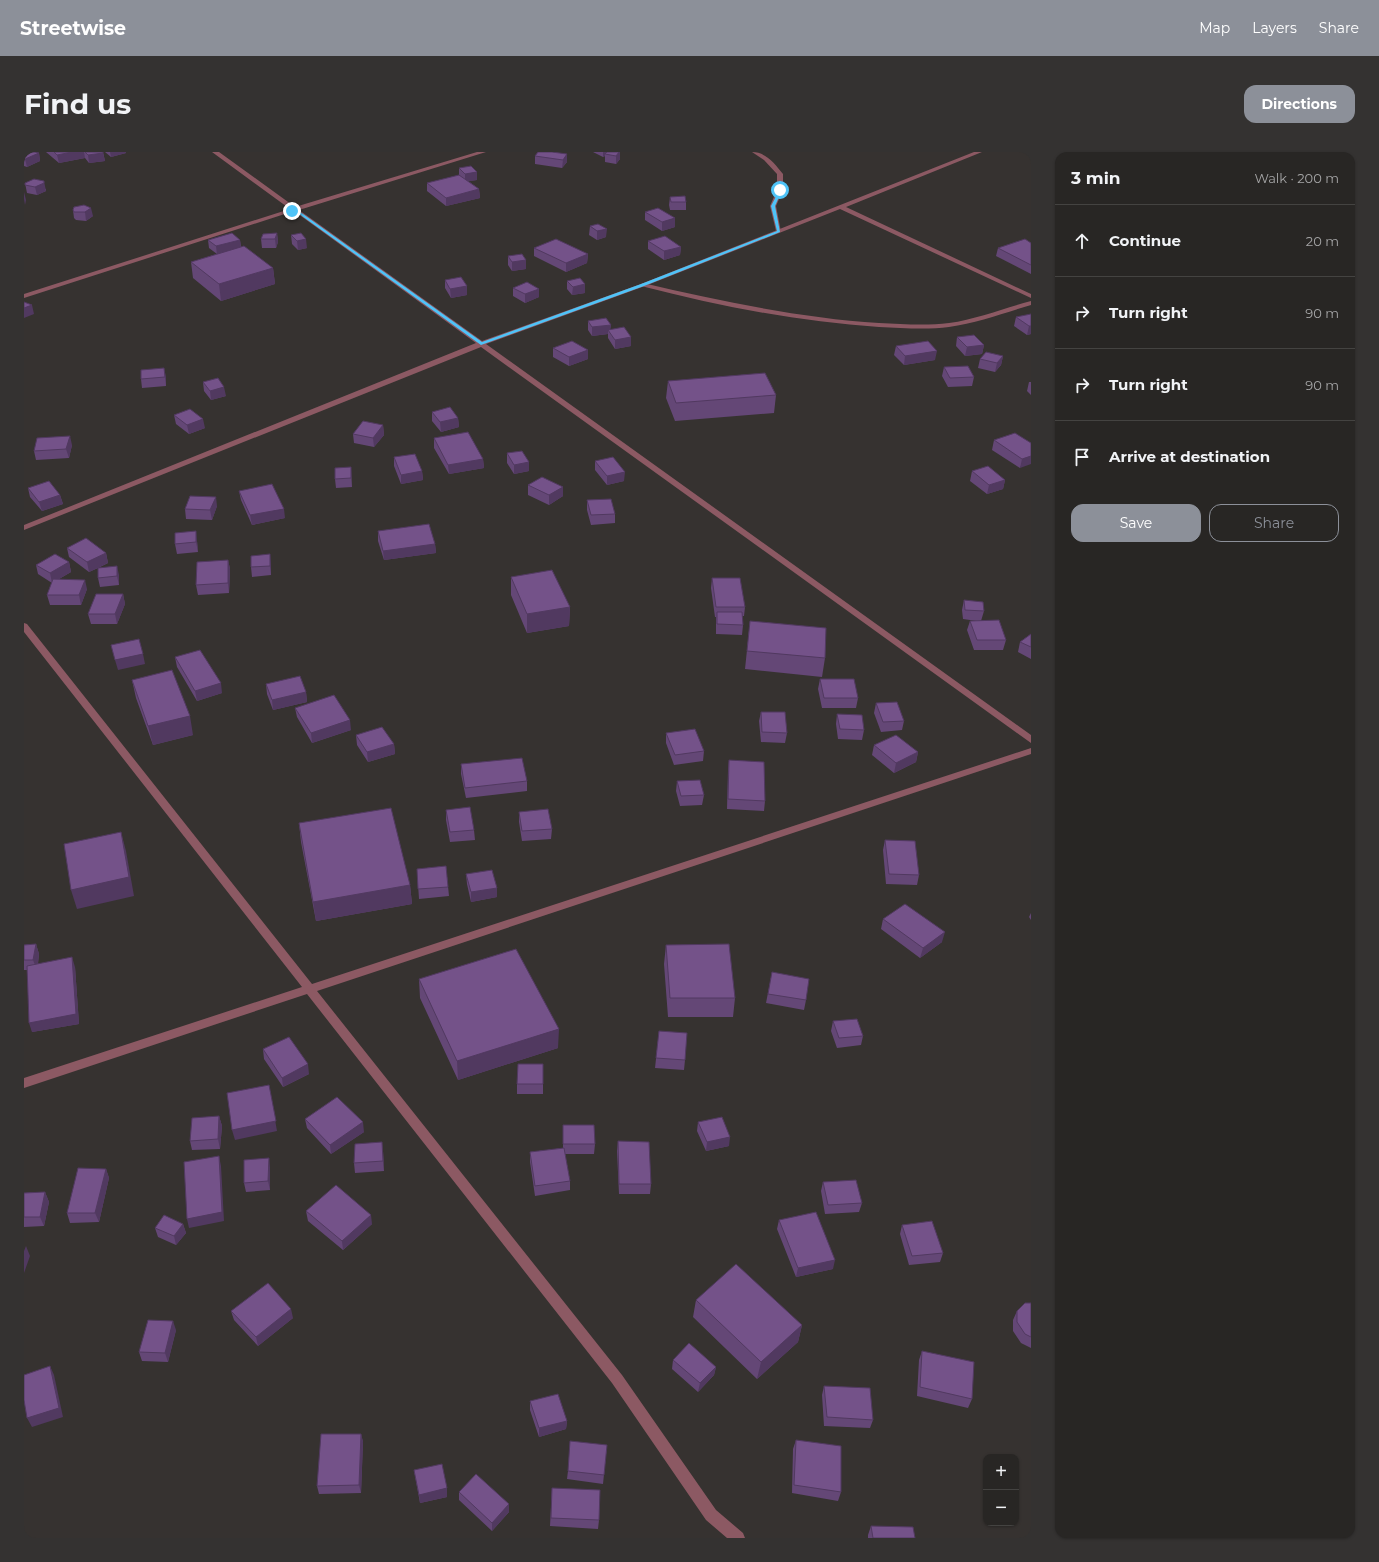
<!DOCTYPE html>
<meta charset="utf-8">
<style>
:root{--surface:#282624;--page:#343231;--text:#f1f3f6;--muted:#a5a5a6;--line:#444341;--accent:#8c9099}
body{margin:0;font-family:Montserrat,sans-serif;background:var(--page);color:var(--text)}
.controls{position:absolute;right:12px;bottom:12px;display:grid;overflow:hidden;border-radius:8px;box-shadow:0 1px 3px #0004}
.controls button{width:36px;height:36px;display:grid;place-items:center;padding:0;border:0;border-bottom:1px solid var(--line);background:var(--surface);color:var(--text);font:20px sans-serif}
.stop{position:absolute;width:12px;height:12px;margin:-9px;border:3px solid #4fc3f7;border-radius:50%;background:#fff}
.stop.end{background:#4fc3f7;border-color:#fff;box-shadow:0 1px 4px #0008}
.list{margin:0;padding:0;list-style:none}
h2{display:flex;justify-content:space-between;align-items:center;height:52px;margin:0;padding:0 16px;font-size:17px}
h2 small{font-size:13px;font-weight:400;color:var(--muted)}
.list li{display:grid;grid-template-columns:26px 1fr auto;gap:12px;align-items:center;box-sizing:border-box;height:72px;padding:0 16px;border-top:1px solid var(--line)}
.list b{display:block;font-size:15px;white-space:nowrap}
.list em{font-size:13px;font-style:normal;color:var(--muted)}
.actions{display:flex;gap:8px;padding:12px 16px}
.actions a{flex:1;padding:9px 0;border:1px solid var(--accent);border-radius:12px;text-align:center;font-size:14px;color:var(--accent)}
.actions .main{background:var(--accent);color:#fff}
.icon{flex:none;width:22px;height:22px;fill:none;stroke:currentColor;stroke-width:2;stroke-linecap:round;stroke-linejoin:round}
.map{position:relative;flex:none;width:1007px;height:1386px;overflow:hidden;border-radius:12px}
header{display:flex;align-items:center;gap:24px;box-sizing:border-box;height:56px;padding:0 20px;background:var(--accent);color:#fff}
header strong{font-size:19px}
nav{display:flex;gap:22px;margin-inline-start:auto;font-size:14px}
.intro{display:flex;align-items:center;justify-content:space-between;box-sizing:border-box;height:96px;padding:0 24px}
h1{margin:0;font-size:28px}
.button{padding:10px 18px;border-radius:12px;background:var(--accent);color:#fff;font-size:14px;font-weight:700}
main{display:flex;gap:24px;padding:0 24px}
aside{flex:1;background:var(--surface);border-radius:12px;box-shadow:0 1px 3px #0004}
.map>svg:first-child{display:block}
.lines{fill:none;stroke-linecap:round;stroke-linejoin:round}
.lane{fill:#8c5963;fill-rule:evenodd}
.street{fill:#8c5963;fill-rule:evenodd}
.wall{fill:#644776}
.shaded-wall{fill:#513960}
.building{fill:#745289;stroke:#513960}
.route{fill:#4fc3f7}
</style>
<header>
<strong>Streetwise</strong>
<nav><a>Map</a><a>Layers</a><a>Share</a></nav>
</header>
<div class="intro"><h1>Find us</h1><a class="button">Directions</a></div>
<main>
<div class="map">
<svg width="1007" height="1386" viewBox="0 0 1007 1386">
<rect width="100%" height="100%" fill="#363230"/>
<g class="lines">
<path class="lane" d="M728,0C742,0 751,12 759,22V38L752,54L757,80L752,79L746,54L753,38V22L740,8Z
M619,131C696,149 776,166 855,171C878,172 902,174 925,171C953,167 980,156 1007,149V153C980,161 953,171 925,175C903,178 878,176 855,175C775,170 695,154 617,134L616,133Z"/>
<path class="street" d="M188,0H195L271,55L453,0H462L275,58L458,189L617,132L950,0H958L822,55L1007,142V146L816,57L621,134L462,192L1007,583V591L457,195L0,378V373L452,191L270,59L0,146V142L266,57Z
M0,471L3,472L288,832L1007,596V602L293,839L598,1223L692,1358L719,1381L721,1386H703L682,1368L588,1231L283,842L0,936V926L278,835L0,480Z"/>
</g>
<path class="wall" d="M0,0L15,1L16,9L3,15L0,14Z
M22,0H79L81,9L65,11L61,6L35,11Z
M81,0H102V1L87,5Z
M528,0L543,10L538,16L511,12V4Z
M569,0H596V7L592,12L581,10V4L579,5Z
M435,16L453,28L444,29L455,37L456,46L422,54L403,39V31L435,23Z
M1,31L22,37V39L13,43L3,41Z
M646,45L662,50V58H646L645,53Z
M50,55L69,64L62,69L52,68L50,66L49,58Z
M621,60L651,75L638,79L621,68Z
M566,74L582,85L573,88L565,83Z
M253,81L254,90L252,96H238L237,87Z
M267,83L283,96L274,98L268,92Z
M184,88H216L217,95L249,116L251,132L197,149L169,126L167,110L193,102L185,96Z
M624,89L657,95L656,103L640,108L624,97Z
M1007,91V122L972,104L974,96Z
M510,96L564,102L563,111L542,120L510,104Z
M484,104L502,108V117L488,119L484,113Z
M421,128L443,134V143L427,146L421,136Z
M543,129L561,132V141L548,143L543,137Z
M489,136L515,137V145L501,151L489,144Z
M1007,162V182L1003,183L990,174L992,165Z
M564,169L587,173L586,177L607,185V194L591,197L584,186V182L568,184L564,178Z
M933,185L960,193L958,202L941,204L932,194Z
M872,194L911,208L880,213L870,203Z
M529,196L564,207L545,214L529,205Z
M979,204L977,213L971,220L954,216L956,207Z
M920,215L950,225L948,234L924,235L918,224Z
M117,218L142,225V234L118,236L117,227Z
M644,229L752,243L750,261L651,269L642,246Z
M179,230L202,244L187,248L180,239Z
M1005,230H1007V243L1003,239Z
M408,260L434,266L435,275L417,280L408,269Z
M150,263L181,276L165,282L152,272Z
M359,273L360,283L350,295L330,291L329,282Z
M410,286L459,307L460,316L425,322L410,296Z
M970,288L1007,291L996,316L968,298Z
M48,293L45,306L12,308L10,299Z
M483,301L505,310V319L490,322L483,311Z
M370,305L398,319L399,328L377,332L370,314Z
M571,309L600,329L583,333L571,318Z
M327,315L328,335L312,336L311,327Z
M948,319L981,328L979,337L963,342L946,329Z
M504,333L539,344L525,353L504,343Z
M4,336L36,343L39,352L18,359L6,345Z
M215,339L261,366L228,373L217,348Z
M563,348L591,362V371L567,373L563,358Z
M193,354L188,368L162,367L161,357Z
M354,379L411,392L412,401L360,408L354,389Z
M173,389L174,400L153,402L151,392Z
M43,396L82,401L84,411L74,416L95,423V433L76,435L74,426V416L65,420L45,405Z
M204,408L206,417L205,441L174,443L172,433Z
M45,410L47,420L35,427L63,437L57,453H26L23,443L28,431L14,422L12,413Z
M247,412V423L228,425L227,415Z
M487,425L546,455L545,474L503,481L487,443Z
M688,426L721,455L720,464H718L719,473L718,483L692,482V465H691L687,436Z
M99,442L101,452L93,472H67L64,462Z
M940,448L960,459L957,469L982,488L979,498H950L943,478L946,469H953L939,467L938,458Z
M726,469L801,506L798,525L721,517Z
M1007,482V507L994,500L996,490Z
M151,505L198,541L173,549L153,515Z
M796,527L834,546L832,556H798L794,537Z
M108,528L169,583L129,593L112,546Z
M242,532L282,540L283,550L249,558L243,542Z
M852,551L880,569L878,578L857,580L850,561Z
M271,556L327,578L288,591L273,565Z
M737,560L763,581L761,591L737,590L735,569Z
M813,562L840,578L838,588L814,587L812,572Z
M642,581L680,599L679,609L650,613L642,591Z
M332,583L370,592L371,602L344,610L333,593Z
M850,593L894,600L892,610L870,621L848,603Z
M705,608L741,649L740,659L703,657L704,618Z
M437,612L503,629V639L442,646L437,622Z
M653,629L680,643L678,653L656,654L652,639Z
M422,658L450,678L451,688L426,690L422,668Z
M495,660L528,677L527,687L498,689L495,670Z
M275,671L386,733L388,752L292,769L277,690Z
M861,688L895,723L893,733L862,732L859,698Z
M422,714L425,744L395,747L393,717Z
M442,722L473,736V745L447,750L443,732Z
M1007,761V768L1005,765Z
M859,767L918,790L896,806L857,777Z
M12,792L15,802L14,812L51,815L55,872L8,880L3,818H0V793Z
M642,793L711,846L709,865H644L640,812Z
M748,820L782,848L780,858L742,851Z
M395,827L534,896L434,928L396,846Z
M809,869L839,884L837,893L813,896L807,879Z
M635,879L661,908L660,918L631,916Z
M239,897L285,922L259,935L240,907Z
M519,912V942H493V932Z
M195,964L198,974L196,997L168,998L166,989Z
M281,967L340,980L307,1002L283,976Z
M674,970L705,994L682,999L673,979Z
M539,973L571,992L570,1002H541L546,1029V1038L511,1044L506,1010V1000L539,996Z
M594,989L627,1032L626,1042H595L593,999Z
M359,999L360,1019L331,1021L330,1011Z
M246,1015V1038L222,1040L220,1031Z
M82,1017L85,1026L75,1070L46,1071L43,1061Z
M799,1030L838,1051L835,1060L801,1062L797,1039Z
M21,1040L25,1050L20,1074L0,1075V1041Z
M282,1059L348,1072L319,1098L284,1069Z
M755,1068L809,1117L772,1125L753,1077Z
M159,1072L162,1081L152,1093L134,1085L131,1076Z
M878,1073L919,1101L916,1110L885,1113L876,1082Z
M672,1148L778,1173L774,1190L733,1227L669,1165Z
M1007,1151V1196L997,1191L989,1179V1168L993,1159Z
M207,1159L269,1166L234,1194L210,1168Z
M152,1178L144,1210L118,1209L115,1200Z
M898,1199L948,1247L944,1256L893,1244L895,1208Z
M649,1208L692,1215L690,1223L674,1240L648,1217Z
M800,1234L849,1268L846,1276L800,1274L798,1243Z
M506,1249L543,1269L542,1277L515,1285L506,1258Z
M337,1282L339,1290L337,1341L295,1342L293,1334Z
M772,1288L817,1340L814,1349L768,1341L769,1297Z
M583,1293L579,1332L543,1327L544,1319Z
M390,1318L423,1345L396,1351Z
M528,1336L575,1368L574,1377L526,1374Z
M435,1340L485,1360L468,1379L435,1348Z
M847,1374L891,1386H844V1383Z"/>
<path class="shaded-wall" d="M48,0H60L61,6L35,11L33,3Z
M86,0H102V1L87,5Z
M579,0H592L581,2V4L579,5Z
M595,0H596V7L592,12V4Z
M15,1L16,9L3,15L1,7Z
M79,1L81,9L65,11L64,3Z
M543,2V10L538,16L539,8Z
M453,20V28L441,30V22Z
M20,29L22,39L13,43L11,35Z
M455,37L456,46L422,54V46Z
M0,40L2,48L1,53L0,47Z
M67,56L69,64L62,69L61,60Z
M651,66V75L638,79V70Z
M583,77L582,85L573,88V79Z
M253,81L254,90L252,96L251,87Z
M282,87L283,96L274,98L273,89Z
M216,88L217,96L193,103L192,94Z
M657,95L656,103L640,108V99Z
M564,102L563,111L542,120V111Z
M502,108V117L488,119V110Z
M249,116L251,132L197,149L195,132Z
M561,132V141L548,143L549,135Z
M443,134V143L427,146L426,137Z
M515,137V145L501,151V142Z
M8,153L10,162L0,166V156Z
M587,173L586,181L584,178V182L568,184V175Z
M1005,174H1007V182L1003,183Z
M607,185V194L591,197V188Z
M960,193L958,202L941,204L943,195Z
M564,198V207L545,214V205Z
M913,199L911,208L880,213L881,204Z
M979,204L977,213L971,220L973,211Z
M140,216L142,225V234Z
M200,235L202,244L187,248L186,239Z
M434,266L435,275L417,280L416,270Z
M179,267L181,276L165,282L163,273Z
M359,273L360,283L350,295L349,286Z
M46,284L48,293L45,306L42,297Z
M1007,304V312L996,316L998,307Z
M459,307L460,316L425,322L424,313Z
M505,310V319L490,322V313Z
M398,319L399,328L377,332V323Z
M601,320L600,329L583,333V324Z
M981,328L979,337L963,342L965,333Z
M539,335V344L525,353V343Z
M36,343L39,352L18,359L15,350Z
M192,345L193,354L188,368L186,358Z
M260,357L261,366L228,373L226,363Z
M172,379L173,389L174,400L172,390Z
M411,392L412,401L360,408L359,399Z
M82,401L84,411L65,420L63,410Z
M246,402L247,412V423L246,414Z
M204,408L206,417L205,441L204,431Z
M45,410L47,420L28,431L26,421Z
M93,414L95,423V433L93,424Z
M61,428L63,437L57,453L55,443Z
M99,442L101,452L93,472L91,462Z
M546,455L545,474L503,481V462Z
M119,502L121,512L94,518L91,508Z
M197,531L198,541L173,549L171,539Z
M282,540L283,550L249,558L248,548Z
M166,564L169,583L129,593L124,574Z
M326,568L327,578L288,591L287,581Z
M370,592L371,602L344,610L343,600Z
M894,600L892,610L870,621L872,611Z
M97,680L102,699L110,744L53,757L47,738Z
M386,733L388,752L292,769L289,750Z
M473,736V745L447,750V740Z
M921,780L918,790L896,806L899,796Z
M12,792L15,802L13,818L9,808Z
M48,805L51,815L55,872L8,880L5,871Z
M535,877L534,896L434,928L433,909Z
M284,912L285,922L259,935L258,926Z
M245,933L253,979L211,988L208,978Z
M195,964L198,974L196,997L194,987Z
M339,970L340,980L307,1002L306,993Z
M706,985L705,994L682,999L683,990Z
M358,990L359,999L360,1019L359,1009Z
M195,1004L197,1014L200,1069L165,1076L163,1067Z
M245,1006L246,1015V1038L244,1029Z
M82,1017L85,1026L75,1070L71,1061Z
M21,1040L25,1050L20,1074L16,1065Z
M347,1063L348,1072L319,1098L318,1089Z
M159,1072L162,1081L152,1093L150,1084Z
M2,1094L6,1104L0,1121V1099Z
M811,1108L809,1117L772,1125L774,1116Z
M267,1157L269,1166L234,1194L232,1185Z
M149,1169L152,1178L144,1210L141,1201Z
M778,1173L774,1190L733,1227L737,1210Z
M26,1214L30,1223L39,1265L8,1275L3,1266Z
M692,1215L690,1223L674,1240L676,1231Z
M543,1269L542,1277L515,1285V1276Z
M337,1282L339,1290L337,1341L335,1333Z
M423,1336V1345L396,1351L395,1343Z
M485,1352V1360L468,1379V1371Z"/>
<path class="building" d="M0,0H11L15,1L1,7L0,6Z
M30,0H48L33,3Z
M61,0H79V1L64,3Z
M514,0H528L543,2L539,8L511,4Z
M583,0H595L592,4L581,2Z
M447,14L453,20L441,22L435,16Z
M435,23L455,37L422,46L403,31Z
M10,27L20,29V31L11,35L1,33V31Z
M661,44L662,50H647L646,45Z
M60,53L67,56L61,60H50L49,58L50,55Z
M634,56L651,66L638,70L621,60Z
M574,72L583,77L573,79L566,74Z
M208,81L216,88L192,94L184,88Z
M253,81L251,87H237L239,82Z
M277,81L282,87L273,89L267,83Z
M641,84L657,95L640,99L624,89Z
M532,87L564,102L542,111L510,96Z
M1001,87L1007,91V113L974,96Z
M220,94L249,116L195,132L167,110Z
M498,102L502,108L488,110L484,104Z
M437,125L443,134L426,137L421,128Z
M556,126L561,132L549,135L543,129Z
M503,130L515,137L501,142L489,136Z
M0,150L8,153L0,156Z
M1007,162V174H1005L992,165Z
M582,166L587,173L568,175L564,169Z
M600,175L607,185L591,188L584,178Z
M950,183L960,193L943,195L933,185Z
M548,189L564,198L545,205L529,196Z
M904,189L913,199L881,204L872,194Z
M962,200L979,204L973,211L956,207Z
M944,214L950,225L926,226L920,215Z
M140,216L141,225L117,227V218Z
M741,221L752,243L652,251L644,229Z
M194,226L200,235L186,239L179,230Z
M426,255L434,266L416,270L408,260Z
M166,257L179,267L163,273L150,263Z
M339,269L359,273L349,286L329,282Z
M444,280L459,307L424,313L410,286Z
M991,281L1007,291V304L998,307L970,288Z
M46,284L42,297L10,299L13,286Z
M498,299L505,310L490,313L483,301Z
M391,302L398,319L377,323L370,305Z
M589,305L601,320L583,324L571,309Z
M964,314L981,328L965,333L948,319Z
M327,315V326L311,327V316Z
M518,325L539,335L525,343L504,333Z
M25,329L36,343L15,350L4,336Z
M248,332L260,357L226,363L215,339Z
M166,344L192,345L186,358L161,357Z
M587,347L591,362L567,363L563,348Z
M405,372L411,392L359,399L354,379Z
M172,379V390L151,392V381Z
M62,386L82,401L63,410L43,396Z
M31,402L45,410L26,421L12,413Z
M246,402V414L227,415V404Z
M204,408V431L172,433L173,410Z
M93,414V424L74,426V416Z
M528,418L546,455L503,462L487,425Z
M688,426H716L721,455H692Z
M29,427L61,428L55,443H23Z
M72,442H99L91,462H64Z
M940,448L959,450L960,459L941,458Z
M693,460H718L719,473L693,472Z
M975,468L982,488H953L946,469Z
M726,469L802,476L801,506L723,499Z
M1007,482V495L996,490Z
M115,487L119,502L91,508L87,493Z
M176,498L197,531L171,539L151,505Z
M148,518L166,564L124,574L108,528Z
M276,524L282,540L248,548L242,532Z
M796,527H830L834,546H800Z
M310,543L326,568L287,581L271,556Z
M873,550L880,569L859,570L852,551Z
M737,560H761L763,581L738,580Z
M813,562L838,563L840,578L816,577Z
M358,575L370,592L343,600L332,583Z
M671,577L680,599L651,603L642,581Z
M872,583L894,600L872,611L850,593Z
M498,606L503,629L441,636L437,612Z
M705,608L740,610L741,649L704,647Z
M676,628L680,643L657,644L653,629Z
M446,655L450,678L426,680L422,658Z
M367,656L386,733L289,750L275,671Z
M524,657L528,677L498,679L495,660Z
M97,680L105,725L47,738L40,692Z
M861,688L891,689L895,723L865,722Z
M422,714L424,735L394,737L393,717Z
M468,718L473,736L447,740L442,722Z
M881,752L921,780L899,796L859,767Z
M12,792L9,808H0V793Z
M705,792L711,846H646L642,793Z
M492,797L535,877L433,909L395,827Z
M48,805L52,862L5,871L3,814Z
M748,820L785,827L782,848L744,842Z
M833,867L839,884L815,886L809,869Z
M635,879L663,881L661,908L632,906Z
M265,885L284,912L258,926L239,897Z
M494,912H519V932H493Z
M245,933L252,969L208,978L203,941Z
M313,945L339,970L306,993L281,967Z
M195,964L194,987L166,989L168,966Z
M698,965L706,985L683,990L674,970Z
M539,973H570L571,992H539Z
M594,989L625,990L627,1032H595Z
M358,990L359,1009L330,1011L331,992Z
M540,996L546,1029L511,1034L506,1000Z
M195,1004L198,1060L163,1067L160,1010Z
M245,1006L244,1029L220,1031V1008Z
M54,1016L82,1017L71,1061H43Z
M832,1028L838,1051L804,1053L799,1030Z
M312,1033L347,1063L318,1089L282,1059Z
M21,1040L16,1065H0V1041Z
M792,1060L811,1108L774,1116L755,1068Z
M140,1063L159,1072L150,1084L131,1076Z
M908,1069L919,1101L888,1104L878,1073Z
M712,1112L778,1173L737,1210L672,1148Z
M244,1131L267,1157L232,1185L207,1159Z
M1001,1151H1007V1185L1001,1182L993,1170V1159Z
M124,1168L149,1169L141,1201L115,1200Z
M665,1191L692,1215L676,1231L649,1208Z
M898,1199L950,1210L948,1247L896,1235Z
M26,1214L35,1256L3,1266L0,1248V1223Z
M800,1234L846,1236L849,1268L803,1265Z
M534,1242L543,1269L515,1276L506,1249Z
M297,1282H337L335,1333L293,1334Z
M772,1288L817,1294V1340L770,1333Z
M546,1289L583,1293L580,1323L544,1319Z
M418,1312L423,1336L395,1343L390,1318Z
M452,1322L485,1352L468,1371L435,1340Z
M528,1336L576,1338L575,1368L527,1366Z
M847,1374L889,1375L891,1386H849Z"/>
<path class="route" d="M756,37L758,38L751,54L756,80L620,134L457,193L271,59H266L272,57L458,190L617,132L753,79L747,54Z"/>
</svg>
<div class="controls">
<button>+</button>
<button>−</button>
</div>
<div class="stop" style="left:756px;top:38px"></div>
<div class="stop end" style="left:268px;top:59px"></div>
</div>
<aside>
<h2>3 min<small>Walk · 200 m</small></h2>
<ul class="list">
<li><svg class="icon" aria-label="ahead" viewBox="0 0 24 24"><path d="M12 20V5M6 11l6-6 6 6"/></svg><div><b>Continue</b></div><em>20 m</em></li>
<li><svg class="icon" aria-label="right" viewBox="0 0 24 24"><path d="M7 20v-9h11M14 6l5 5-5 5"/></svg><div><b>Turn right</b></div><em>90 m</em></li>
<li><svg class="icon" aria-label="right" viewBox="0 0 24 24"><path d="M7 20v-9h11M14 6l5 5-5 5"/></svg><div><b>Turn right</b></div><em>90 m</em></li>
<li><svg class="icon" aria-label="arrive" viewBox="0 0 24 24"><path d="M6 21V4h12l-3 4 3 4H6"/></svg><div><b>Arrive at destination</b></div></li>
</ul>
<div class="actions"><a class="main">Save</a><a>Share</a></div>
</aside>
</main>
